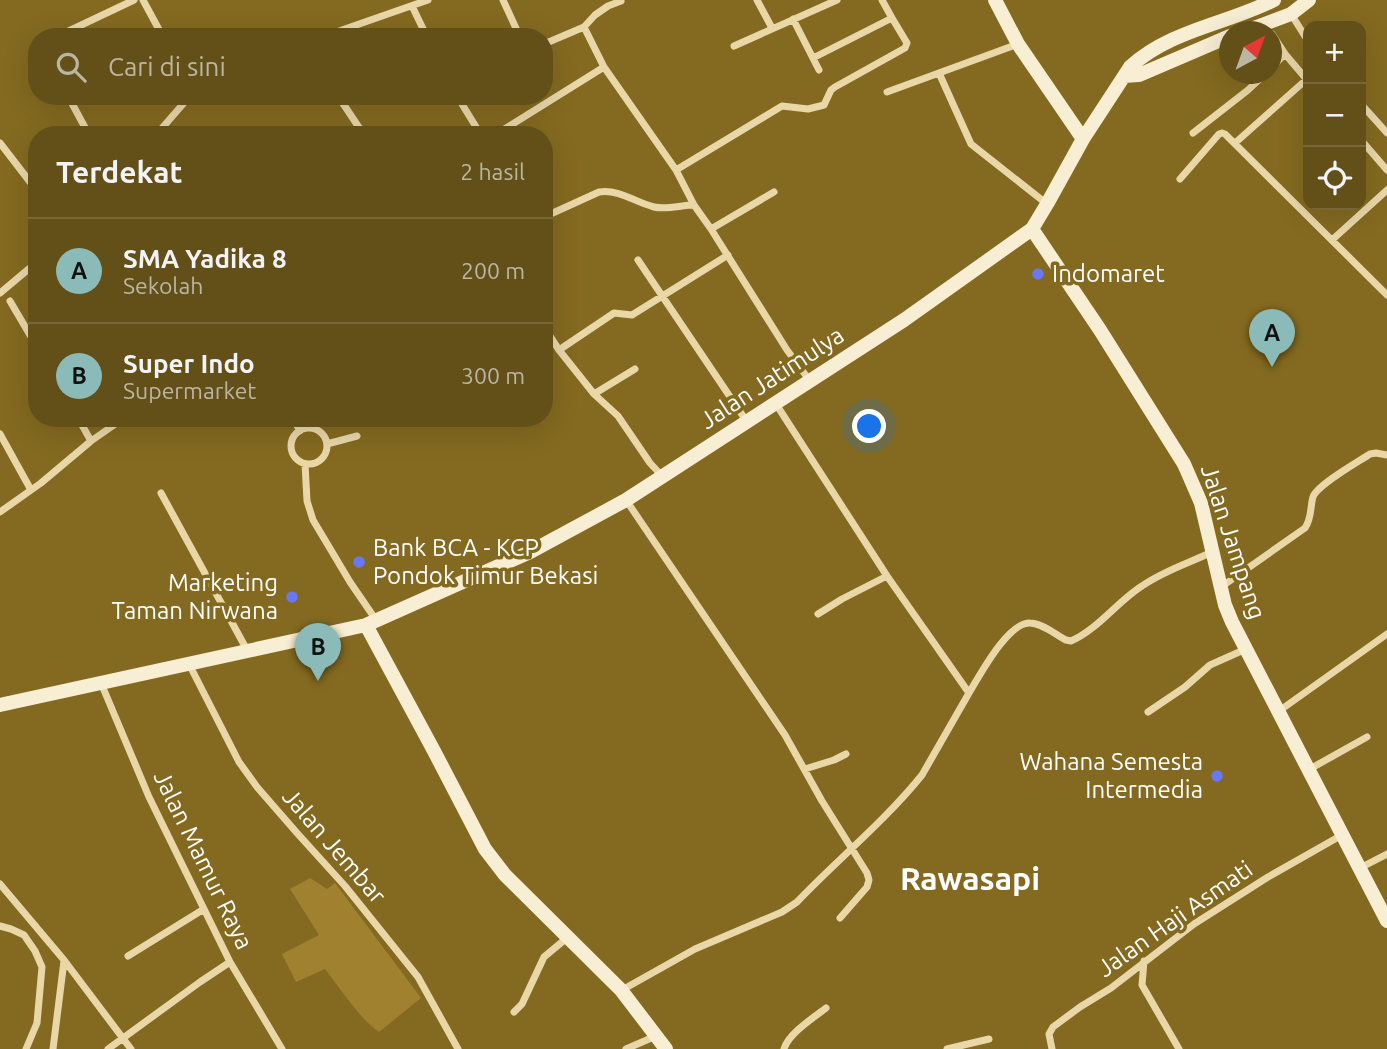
<!DOCTYPE html>
<html lang="id">
<meta charset="utf-8">
<style>
:root{--surface:#635018;--page:#6c5a25;--text:#f1f3f6;--muted:#bbb5a2;--line:#776737;--accent:#8bbbb9}
body{margin:0;font-family:Ubuntu,sans-serif;background:var(--page);color:var(--text)}
.controls{position:absolute;right:21px;top:21px;display:grid;overflow:hidden;border-radius:14px;box-shadow:0 7px 28px #0002}
.controls button{width:63px;height:63px;display:grid;place-items:center;padding:0;border:0;border-bottom:2px solid var(--line);background:var(--surface);color:var(--text);font:35px sans-serif}
.compass{position:absolute;left:1219px;top:21px;width:63px;height:63px;border-radius:50%;background:var(--surface);box-shadow:0 7px 28px #0002;rotate:41deg}
.you{position:absolute;left:870px;top:427px;width:24px;height:24px;margin:-18px;border:5px solid #fff;border-radius:50%;background:#1a73e8;box-shadow:0 0 0 10px #1a73e833}
.badge{display:grid;place-items:center;width:46px;height:46px;border-radius:50%;background:var(--accent);color:#111;font-size:23px;font-weight:700}
.pin{position:absolute;translate:-50% -58px;filter:drop-shadow(0 2px 4px #0008)}
.pin::after{content:'';position:absolute;top:37px;width:24px;height:21px;background:inherit;clip-path:polygon(0 0,100% 0,50% 100%)}
.list{margin:0;padding:0;list-style:none}
h2{display:flex;justify-content:space-between;align-items:center;height:91px;margin:0;padding:0 28px;font-size:30px}
h2 small{font-size:23px;font-weight:400;color:var(--muted)}
.list li{display:grid;grid-template-columns:46px 1fr auto;gap:21px;align-items:center;box-sizing:border-box;height:105px;padding:0 28px;border-top:2px solid var(--line)}
.list b{display:block;font-size:26px;white-space:nowrap}
.list p{margin:0;font-size:23px;white-space:nowrap;color:var(--muted)}
.list em{font-size:23px;font-style:normal;color:var(--muted)}
.icon{flex:none;width:38px;height:38px;fill:none;stroke:currentColor;stroke-width:2;stroke-linecap:round;stroke-linejoin:round}
.map{position:relative;flex:none;width:1387px;height:1049px;overflow:hidden}
.search{position:absolute;background:var(--surface);box-shadow:0 7px 28px #0002;left:28px;top:28px;width:525px;height:77px;display:flex;align-items:center;gap:18px;box-sizing:border-box;padding:0 24px;border-radius:28px;color:var(--muted);font-size:26px}
.panel{position:absolute;background:var(--surface);box-shadow:0 7px 28px #0002;left:28px;top:126px;width:525px;height:301px;border-radius:28px}
.map>svg:first-child{display:block}
.green{fill:#a08130}
.lines{fill:none;stroke-linecap:round;stroke-linejoin:round}
.street{stroke:#e9d7a8;stroke-width:7}
.secondary{stroke:#f7eed3;stroke-width:14}
.poi-dot{fill:#6878f7;stroke:#846a20;stroke-width:2.5}
.labels{text-anchor:middle;stroke-width:7;stroke-linejoin:round;paint-order:stroke}
.poi-label{font-size:24px;fill:#fff;stroke:#846a20;text-anchor:start}
.street-label{font-size:24px;fill:#fff;stroke:#846a20}
.district-label{font-size:32px;font-weight:bold;fill:#fff;stroke:#846a20}
</style>
<div class="map">
<svg width="1387" height="1049" viewBox="0 0 1387 1049">
<rect width="100%" height="100%" fill="#846a20"/>
<path class="green" d="M310,878L327,889L335,883L421,998L379,1032C360,1019 340,988 325,969L296,982L282,954L319,935L290,889Z"/>
<g class="lines">
<path class="street" d="M143,0L163,37
M503,0L520,37
M757,0L772,28
M412,6L427,37
M1291,14L1308,41
M793,19L819,70
M584,27L604,67L676,170L694,205L711,229L774,192
M1272,34L1285,54L1308,81
M56,37L134,0
M322,37L428,0
M544,44L584,27L595,15L608,6L621,1L620,0
M734,46L837,0
M813,58L892,18L882,0
M1272,67L1285,54
M939,73L971,144L1047,204
M887,92L1018,44
M68,96L89,135
M338,96L358,126L366,135
M457,96L481,135
M1361,104L1387,133
M1193,133L1248,90L1265,74
M156,135L190,96
M495,135L604,67
M1361,140L1387,170
M0,143L37,191
M1235,143L1307,79
M676,170L782,106L808,109L824,105L831,90L835,87L905,48L907,43L892,18
M1180,179L1219,134L1222,133L1225,134L1387,295
M544,217L599,192C620,189 634,202 654,207C666,210 682,205 694,205
M711,229L787,350L810,381
M1332,240L1387,190
M638,260L747,422
M0,293L37,262
M10,301L37,347
M544,327L559,350L594,394L618,416L650,463L662,476
M559,350L614,313L632,315L728,255
M594,394L635,369
M78,418L91,441
M293,418L300,431
M291 446a18 18 0 1 1 36 0a18 18 0 1 1-36 0Z
M0,434L31,490
M327,444L357,436
M305,464L307,501L313,520L350,582L376,620
M161,493L247,650
M626,500L785,735L822,801L867,873L869,880L867,887L840,918
M0,512L41,483L91,441L124,418
M1221,587L1305,528C1312,518 1310,507 1313,497C1317,485 1358,462 1370,454L1376,453L1387,455
M818,614L842,599L887,576
M189,664L239,762L257,787L297,833L345,886L418,977L458,1049
M101,683L149,797L230,962L282,1049
M969,693C980,675 1008,622 1030,623C1042,623 1056,635 1066,640L1071,641C1097,630 1118,601 1142,586C1163,571 1189,563 1212,552
M1279,711L1387,634
M1148,712L1185,687L1210,665L1246,649
M805,769L834,760L846,754
M1308,770L1367,737
M1360,868L1387,854
M0,884L64,960L131,1049
M0,926L11,929L24,935L35,951L42,967L37,1023L26,1049
M128,956L204,909
M1144,961L1142,985L1179,1049
M622,990L695,949L782,912L797,902C838,859 885,821 922,775L969,693L887,576L776,404
M514,1012L522,1004L544,957L568,937
M53,1049L64,961
M108,1049L200,982L230,962
M626,1049L656,1036
M784,1049C788,1034 813,1018 826,1008
M947,1049L989,1039
M1052,1049L1049,1034L1053,1027L1080,1007L1111,988L1194,924L1268,877L1342,835"/>
<path class="secondary" d="M995,0L1018,44L1083,139
M1243,32L1291,14L1309,0
M1124,76L1139,75L1230,36
M1032,229L1100,330L1184,464L1201,503L1225,605L1232,622L1387,921
M366,625L434,751L485,849L505,875L621,990L666,1049
M0,705L366,625L530,552L626,500L904,320L1032,229L1047,204L1083,139L1130,67C1170,30 1227,24 1274,0"/>
</g>
<g class="poi-dot">
<circle cx="1038" cy="274" r="7"/>
<circle cx="359" cy="562" r="7"/>
<circle cx="292" cy="597" r="7"/>
<circle cx="1217" cy="776" r="7"/>
</g>
<g class="labels">
<g class="poi-label">
<text x="1052" y="282">Indomaret</text>
<text x="373" y="556">Bank BCA - KCP<tspan x="373" dy="28">Pondok Timur Bekasi</tspan></text>
<text x="278" y="591" text-anchor="end">Marketing<tspan x="278" dy="28">Taman Nirwana</tspan></text>
<text x="1203" y="770" text-anchor="end">Wahana Semesta<tspan x="1203" dy="28">Intermedia</tspan></text>
</g>
<g class="street-label">
<text transform="translate(772 378) rotate(-33)" y="8">Jalan Jatimulya</text>
<text transform="translate(1233 542) rotate(72)" y="8">Jalan Jampang</text>
<text transform="translate(334 846) rotate(49)" y="8">Jalan Jembar</text>
<text transform="translate(203 860) rotate(64)" y="8">Jalan Mamur Raya</text>
<text transform="translate(1175 919) rotate(-35)" y="8">Jalan Haji Asmati</text>
</g>
<g class="district-label">
<text x="970" y="890">Rawasapi</text>
</g>
</g>
</svg>
<div class="controls">
<button>+</button>
<button>−</button>
<button><svg class="icon" aria-label="locate" viewBox="0 0 24 24"><circle cx="12" cy="12" r="6"/><path d="M12 2v4M12 18v4M2 12h4M18 12h4"/></svg></button>
</div>
<svg class="compass" viewBox="-18 -18 36 36"><path d="M0-13l5 13h-10z" fill="#e53935"/><path d="M0 13l5-13h-10z" fill="#bbb5a2"/></svg>
<div class="you"></div>
<div class="pin badge" style="left:1272px;top:367px">A</div>
<div class="pin badge" style="left:318px;top:681px">B</div>
<div class="search"><svg class="icon" aria-label="search" viewBox="0 0 24 24"><circle cx="10" cy="10" r="6"/><path d="M15 15l6 6"/></svg>Cari di sini</div>
<section class="panel">
<h2>Terdekat<small>2 hasil</small></h2>
<ul class="list">
<li><span class="badge">A</span><div><b>SMA Yadika 8</b><p>Sekolah</p></div><em>200 m</em></li>
<li><span class="badge">B</span><div><b>Super Indo</b><p>Supermarket</p></div><em>300 m</em></li>
</ul>
</section>
</div>
